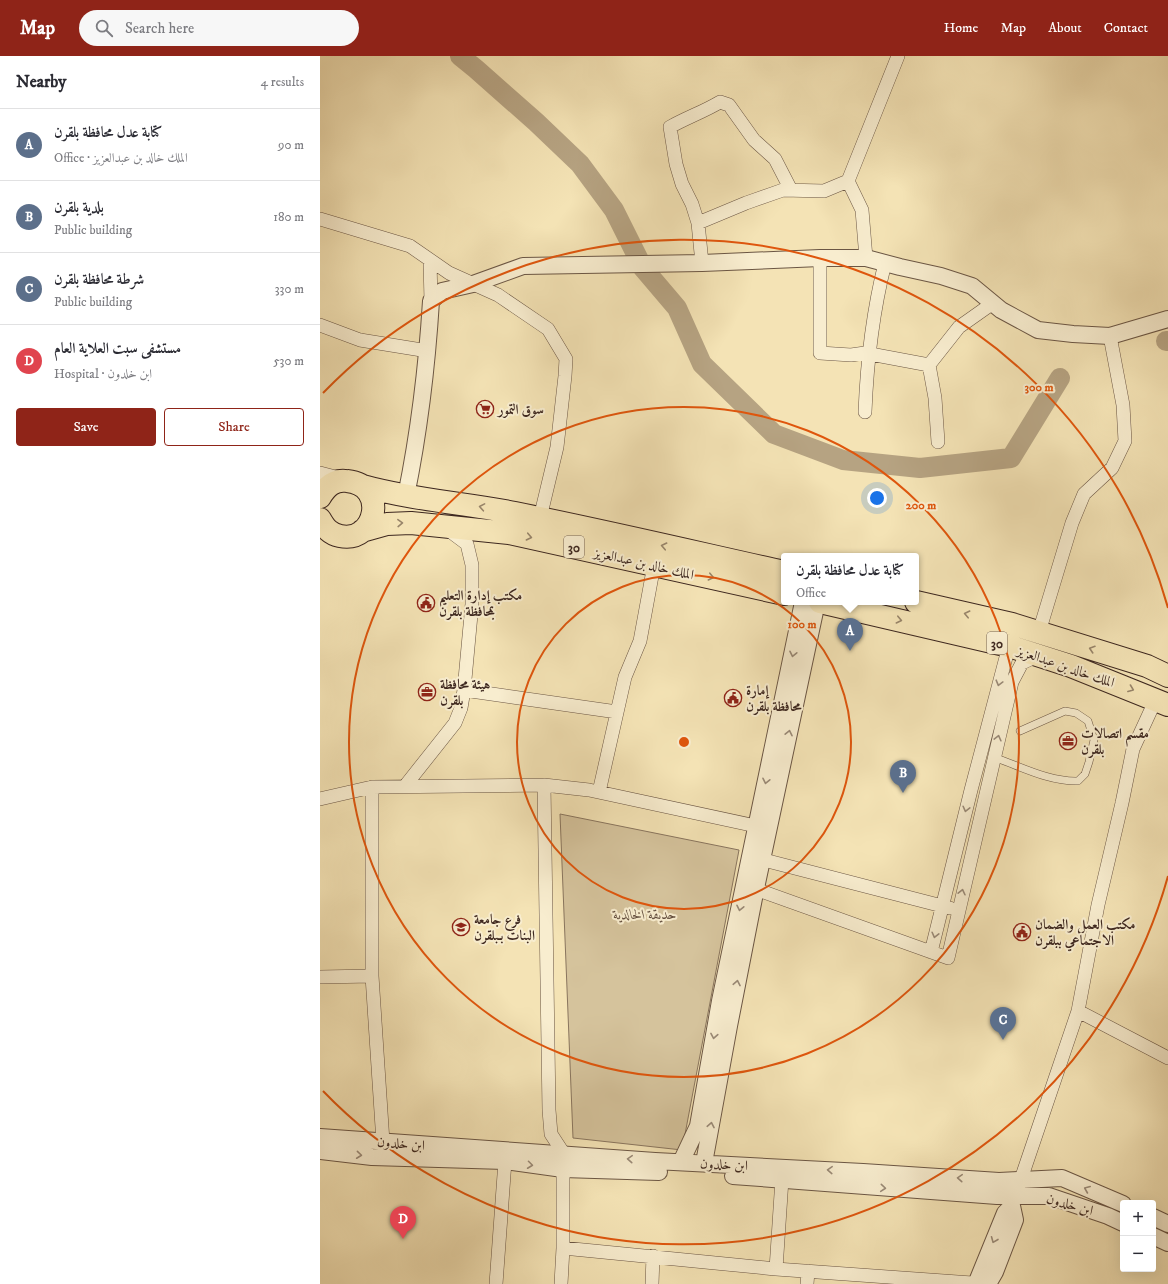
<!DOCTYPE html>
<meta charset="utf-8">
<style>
:root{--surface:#fff;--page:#f7f7f7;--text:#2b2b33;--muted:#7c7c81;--line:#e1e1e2;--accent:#8f2418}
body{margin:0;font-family:"IM FELL DW Pica",Amiri,serif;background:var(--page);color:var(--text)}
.controls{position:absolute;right:12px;bottom:12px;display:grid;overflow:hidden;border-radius:4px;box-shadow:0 4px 16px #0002}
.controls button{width:36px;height:36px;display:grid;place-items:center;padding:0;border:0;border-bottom:1px solid var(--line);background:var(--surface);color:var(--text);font:20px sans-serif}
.you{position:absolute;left:557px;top:442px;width:14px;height:14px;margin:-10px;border:3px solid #fff;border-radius:50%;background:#1a73e8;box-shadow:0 0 0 6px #1a73e833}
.badge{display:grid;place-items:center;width:26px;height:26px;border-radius:50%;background:var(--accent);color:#fff;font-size:13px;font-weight:700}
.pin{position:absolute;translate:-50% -33px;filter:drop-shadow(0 1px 2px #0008)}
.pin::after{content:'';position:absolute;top:21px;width:14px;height:12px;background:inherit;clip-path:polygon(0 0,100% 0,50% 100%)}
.popup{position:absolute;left:461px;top:497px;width:138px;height:52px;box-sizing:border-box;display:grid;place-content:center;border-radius:4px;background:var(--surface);filter:drop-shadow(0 1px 3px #0005);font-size:13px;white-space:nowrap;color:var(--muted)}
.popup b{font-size:15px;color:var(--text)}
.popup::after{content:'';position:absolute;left:50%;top:100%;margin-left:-8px;border:8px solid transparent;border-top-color:var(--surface)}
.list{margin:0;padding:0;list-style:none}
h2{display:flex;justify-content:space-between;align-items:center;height:52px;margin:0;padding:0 16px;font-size:17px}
h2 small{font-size:13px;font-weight:400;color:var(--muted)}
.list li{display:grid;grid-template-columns:26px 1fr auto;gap:12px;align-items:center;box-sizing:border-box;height:72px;padding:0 16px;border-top:1px solid var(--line)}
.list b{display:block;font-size:15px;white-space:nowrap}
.list p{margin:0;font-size:13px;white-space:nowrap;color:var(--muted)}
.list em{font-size:13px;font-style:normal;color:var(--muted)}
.actions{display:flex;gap:8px;padding:12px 16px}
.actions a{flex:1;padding:9px 0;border:1px solid var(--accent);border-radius:4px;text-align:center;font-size:14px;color:var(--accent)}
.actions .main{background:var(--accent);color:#fff}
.icon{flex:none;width:22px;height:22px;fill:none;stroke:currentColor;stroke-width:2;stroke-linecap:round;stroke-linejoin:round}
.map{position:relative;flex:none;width:848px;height:1228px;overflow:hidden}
header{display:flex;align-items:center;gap:24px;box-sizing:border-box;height:56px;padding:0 20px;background:var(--accent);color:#fff}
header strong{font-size:19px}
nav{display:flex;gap:22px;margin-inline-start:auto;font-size:14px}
.search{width:280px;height:36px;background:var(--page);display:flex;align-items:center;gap:10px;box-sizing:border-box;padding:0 14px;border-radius:22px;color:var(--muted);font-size:15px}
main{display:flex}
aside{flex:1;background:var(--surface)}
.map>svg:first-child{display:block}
.green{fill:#d5c39c;stroke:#89755e}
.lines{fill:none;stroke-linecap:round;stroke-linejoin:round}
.river{stroke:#b6a382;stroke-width:20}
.service-casing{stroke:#6b5644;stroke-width:8}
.minor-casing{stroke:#6b5644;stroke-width:14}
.tertiary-casing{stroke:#6b5644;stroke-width:18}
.trunk-casing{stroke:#3d271f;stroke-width:24}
.service{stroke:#f8edcf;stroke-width:7}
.minor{stroke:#f8edcf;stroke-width:13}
.tertiary{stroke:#f8edcf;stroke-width:16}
.trunk{stroke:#f4e3b5;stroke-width:22}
.oneway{stroke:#98856a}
.oneway2{stroke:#9a8a77}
.ring{fill:none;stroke:#df560d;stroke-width:2}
.labels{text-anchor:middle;stroke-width:4;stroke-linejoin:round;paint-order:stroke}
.shield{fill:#f8edcf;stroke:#756254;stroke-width:1}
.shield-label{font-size:13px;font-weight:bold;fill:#3d271f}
.poi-label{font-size:14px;font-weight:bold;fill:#3d271f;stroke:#f8edcf;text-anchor:start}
.street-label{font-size:14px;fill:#3d271f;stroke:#f8edcf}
.park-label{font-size:14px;font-style:italic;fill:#634e3e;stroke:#f8edcf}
.centre{fill:#df560d;stroke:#f8edcf;stroke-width:2}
.ring-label{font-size:12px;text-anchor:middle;font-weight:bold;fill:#df560d;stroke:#f8edcf;stroke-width:4;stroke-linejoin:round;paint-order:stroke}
</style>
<header>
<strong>Map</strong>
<div class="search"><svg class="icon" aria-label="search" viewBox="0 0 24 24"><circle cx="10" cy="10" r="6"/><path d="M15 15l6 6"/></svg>Search here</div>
<nav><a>Home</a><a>Map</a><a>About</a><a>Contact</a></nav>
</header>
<main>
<aside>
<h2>Nearby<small>4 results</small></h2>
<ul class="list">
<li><span class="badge" style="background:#5c6f8a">A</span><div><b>كتابة عدل محافظة بلقرن</b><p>Office · الملك خالد بن عبدالعزيز</p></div><em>90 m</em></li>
<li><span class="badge" style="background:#5c6f8a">B</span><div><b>بلدية بلقرن</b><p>Public building</p></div><em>180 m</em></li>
<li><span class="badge" style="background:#5c6f8a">C</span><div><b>شرطة محافظة بلقرن</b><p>Public building</p></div><em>330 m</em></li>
<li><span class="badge" style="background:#e0444e">D</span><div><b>مستشفى سبت العلاية العام</b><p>Hospital · ابن خلدون</p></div><em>530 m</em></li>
</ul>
<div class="actions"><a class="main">Save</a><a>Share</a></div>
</aside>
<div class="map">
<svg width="848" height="1228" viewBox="0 0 848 1228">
<rect width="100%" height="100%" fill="#f4e3b5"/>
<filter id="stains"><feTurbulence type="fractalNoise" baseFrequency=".005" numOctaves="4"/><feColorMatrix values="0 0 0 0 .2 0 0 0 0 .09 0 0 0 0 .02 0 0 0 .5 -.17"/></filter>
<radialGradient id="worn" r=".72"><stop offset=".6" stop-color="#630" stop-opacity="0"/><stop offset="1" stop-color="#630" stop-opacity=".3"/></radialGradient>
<path class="green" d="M240,758L419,794L362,1094L253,1082Z"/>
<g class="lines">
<path class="river" d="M140,0L156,13L216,66L260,108L294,154L323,212L357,252L382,308L454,378L523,404L600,412L691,402L740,322
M846,285H848"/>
<defs>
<path id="service" d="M673,701C700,710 729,726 758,725L765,718L769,706L774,684L768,665L756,657L745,655L700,675"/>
<path id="minor" d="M528,125L578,0
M0,163L90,190L129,217L178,239L228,273L246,303L245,320L237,391L220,462
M378,167L372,148L362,128L356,108L350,71C366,62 383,56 400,46L409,49L434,84L455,103L471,134
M500,202V297L531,299L545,297L609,309L639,271L673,247
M110,205L111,245
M382,207L378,167L426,147L463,134L504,135L528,125L542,154L546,202
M0,269L40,284L108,295
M609,309L615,342L618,386
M545,356C547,306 553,255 565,207
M0,417L23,423
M719,576L752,467L764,438L792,412L805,385L803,349L790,280
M144,634L297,656
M224,729L229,1054L231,1078L244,1098
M85,730L135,667L141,652L144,634L152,548V509L147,488L127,473
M52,731V920L63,1086
M279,736L305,621L320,585L334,509
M0,743L52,731L224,729L269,734L445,772
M432,801L630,852
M427,830L628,902L692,626L702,607L719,599
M611,896L651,734L689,590
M0,921L52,920
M758,955L848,1002
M698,1132L758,955L778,849L802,747L813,693L836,643
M243,1192L456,1213L666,1228
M456,1213L462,1123
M176,1228L185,1105
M241,1228L243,1192V1113
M332,1228L333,1200
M487,1228L488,1215"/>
<path id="tertiary" d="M86,440C99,376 107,310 111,245L122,235L153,228L203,210L382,207L500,202H546L580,211L621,220L652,230L681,254L718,274L753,278L790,280L848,263
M0,1081L335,1105L543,1116L679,1125L742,1122L803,1148
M0,1095L52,1101L185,1105L243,1113L339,1116
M361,1106L378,1070L400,945L483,546
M384,1107L409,970L436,832L497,546
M413,1120L677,1140H729L788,1160L803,1167
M833,1161L848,1168
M833,1180L848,1187
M656,1228L685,1157L692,1150
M668,1228L675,1216L695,1164L692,1150"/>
<path id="trunk" d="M43,430C93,444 145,447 195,457C285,475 374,496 464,516
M0,441C6,431 14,423 27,425C69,429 56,488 20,480C10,478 5,472 0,463
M42,475L67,468L91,467L189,477L464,538
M500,546L689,590L751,610L848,649
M596,546L692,568L827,610L848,620"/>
</defs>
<use href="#service" class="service-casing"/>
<use href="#minor" class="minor-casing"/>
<use href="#tertiary" class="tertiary-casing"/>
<use href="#trunk" class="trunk-casing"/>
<use href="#service" class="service"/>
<use href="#minor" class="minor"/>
<use href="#tertiary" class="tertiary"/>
<use href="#trunk" class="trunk"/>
</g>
<defs><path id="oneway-chevron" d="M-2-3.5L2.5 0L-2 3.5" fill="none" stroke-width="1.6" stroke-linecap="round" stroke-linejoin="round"/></defs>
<g class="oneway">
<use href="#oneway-chevron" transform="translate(162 451) rotate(-170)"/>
<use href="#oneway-chevron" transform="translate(80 467) rotate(-2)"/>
<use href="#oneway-chevron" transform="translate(209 481) rotate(12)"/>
<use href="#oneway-chevron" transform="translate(344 490) rotate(-168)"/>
<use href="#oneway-chevron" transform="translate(391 521) rotate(13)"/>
<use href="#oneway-chevron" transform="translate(647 558) rotate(-167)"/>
<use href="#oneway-chevron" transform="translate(579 564) rotate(13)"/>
<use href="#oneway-chevron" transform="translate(772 593) rotate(-162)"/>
<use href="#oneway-chevron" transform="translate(811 633) rotate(21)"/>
</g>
<g class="oneway2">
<use href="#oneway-chevron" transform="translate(473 598) rotate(102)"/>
<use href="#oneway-chevron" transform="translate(679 627) rotate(105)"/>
<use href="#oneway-chevron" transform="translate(469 677) rotate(-78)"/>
<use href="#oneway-chevron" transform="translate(678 682) rotate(-76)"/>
<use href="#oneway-chevron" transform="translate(446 725) rotate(102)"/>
<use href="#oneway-chevron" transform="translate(646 753) rotate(104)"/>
<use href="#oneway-chevron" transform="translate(642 836) rotate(-77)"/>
<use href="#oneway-chevron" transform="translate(420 852) rotate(102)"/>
<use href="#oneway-chevron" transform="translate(615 879) rotate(104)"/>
<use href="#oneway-chevron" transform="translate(417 927) rotate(-79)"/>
<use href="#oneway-chevron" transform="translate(394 980) rotate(100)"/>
<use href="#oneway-chevron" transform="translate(391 1069) rotate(-79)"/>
<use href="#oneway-chevron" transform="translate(39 1099) rotate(6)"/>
<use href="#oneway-chevron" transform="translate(310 1103) rotate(-176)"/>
<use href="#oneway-chevron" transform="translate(210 1109) rotate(7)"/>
<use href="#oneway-chevron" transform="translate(510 1114) rotate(-177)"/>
<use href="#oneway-chevron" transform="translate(640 1122) rotate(-176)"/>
<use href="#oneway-chevron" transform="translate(563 1132) rotate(5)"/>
<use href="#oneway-chevron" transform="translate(767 1133) rotate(-157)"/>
<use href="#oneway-chevron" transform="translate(674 1184) rotate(112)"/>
</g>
<g class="ring">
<circle cx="364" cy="686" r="167"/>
<circle cx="364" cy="686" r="335"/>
<path d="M848 820A502 502 0 0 1 3 1035M3 337A502 502 0 0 1 848 552"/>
</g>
<defs>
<symbol id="supermarket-ring" viewBox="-11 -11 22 22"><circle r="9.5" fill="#f8edcf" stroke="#8f2418" stroke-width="1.5"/><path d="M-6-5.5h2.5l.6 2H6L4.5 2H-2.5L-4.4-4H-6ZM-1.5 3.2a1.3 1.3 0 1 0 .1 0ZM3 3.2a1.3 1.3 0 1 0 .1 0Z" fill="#8f2418"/></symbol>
<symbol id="civic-ring" viewBox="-11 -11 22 22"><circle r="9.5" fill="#f8edcf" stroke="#8f2418" stroke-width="1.5"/><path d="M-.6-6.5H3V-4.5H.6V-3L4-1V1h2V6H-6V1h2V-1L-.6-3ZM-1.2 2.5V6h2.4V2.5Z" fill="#8f2418"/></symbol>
<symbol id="office-ring" viewBox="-11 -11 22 22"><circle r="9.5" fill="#f8edcf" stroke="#8f2418" stroke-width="1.5"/><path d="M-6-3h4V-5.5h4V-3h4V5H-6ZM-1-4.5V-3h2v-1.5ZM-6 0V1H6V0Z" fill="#8f2418"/></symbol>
<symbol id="university-ring" viewBox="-11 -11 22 22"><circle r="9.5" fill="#f8edcf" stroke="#8f2418" stroke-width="1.5"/><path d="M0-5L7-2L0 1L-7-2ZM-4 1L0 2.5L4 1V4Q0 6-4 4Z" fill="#8f2418"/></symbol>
</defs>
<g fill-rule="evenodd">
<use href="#supermarket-ring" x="155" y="343" width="20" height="20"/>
<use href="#civic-ring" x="96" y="537" width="20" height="20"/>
<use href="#office-ring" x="97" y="626" width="20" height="20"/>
<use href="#civic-ring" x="403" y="632" width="20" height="20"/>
<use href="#office-ring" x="738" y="675" width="20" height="20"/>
<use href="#university-ring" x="131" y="861" width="20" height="20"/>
<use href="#civic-ring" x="692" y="866" width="20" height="20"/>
</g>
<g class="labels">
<g class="shield">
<rect x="244" y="480" width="20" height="22" rx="3"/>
<rect x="667" y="576" width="20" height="22" rx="3"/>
</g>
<g class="shield-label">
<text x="254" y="496">30</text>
<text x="677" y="592">30</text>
</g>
<g class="poi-label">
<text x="178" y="358">سوق التمور</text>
<text x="119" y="544">مكتب إدارة التعليم<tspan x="119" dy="16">بمحافظة بلقرن</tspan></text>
<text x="120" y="633">هيئة محافظة<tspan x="120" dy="16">بلقرن</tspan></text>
<text x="426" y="639">إمارة<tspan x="426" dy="16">محافظة بلقرن</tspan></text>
<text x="761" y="682">مقسم اتصالات<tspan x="761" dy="16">بلقرن</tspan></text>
<text x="154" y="868">فرع جامعة<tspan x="154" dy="16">البنات بـبلقرن</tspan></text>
<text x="715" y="873">مكتب العمل والضمان<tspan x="715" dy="16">الاجتماعي ببلقرن</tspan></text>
</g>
<g class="street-label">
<text transform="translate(324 507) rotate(13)" y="5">الملك خالد بن عبدالعزيز</text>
<text transform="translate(746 610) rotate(19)" y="5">الملك خالد بن عبدالعزيز</text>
<text transform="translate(81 1087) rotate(5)" y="5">ابن خلدون</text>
<text transform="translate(404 1108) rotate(3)" y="5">ابن خلدون</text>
<text transform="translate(750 1148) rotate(16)" y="5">ابن خلدون</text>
</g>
<g class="park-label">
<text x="325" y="863">حديقة الخالدية</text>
</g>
</g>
<circle cx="364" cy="686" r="6" class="centre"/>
<g class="ring-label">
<text x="719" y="335">300 m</text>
<text x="601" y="453">200 m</text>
<text x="482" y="572">100 m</text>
</g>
<rect width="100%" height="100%" filter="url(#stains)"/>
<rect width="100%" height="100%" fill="url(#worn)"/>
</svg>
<div class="controls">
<button>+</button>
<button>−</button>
</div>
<div class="you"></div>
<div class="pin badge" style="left:530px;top:595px;background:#5c6f8a">A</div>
<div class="popup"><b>كتابة عدل محافظة بلقرن</b>Office</div>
<div class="pin badge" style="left:583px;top:737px;background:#5c6f8a">B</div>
<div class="pin badge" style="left:683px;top:984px;background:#5c6f8a">C</div>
<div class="pin badge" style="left:83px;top:1183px;background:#e0444e">D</div>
</div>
</main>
